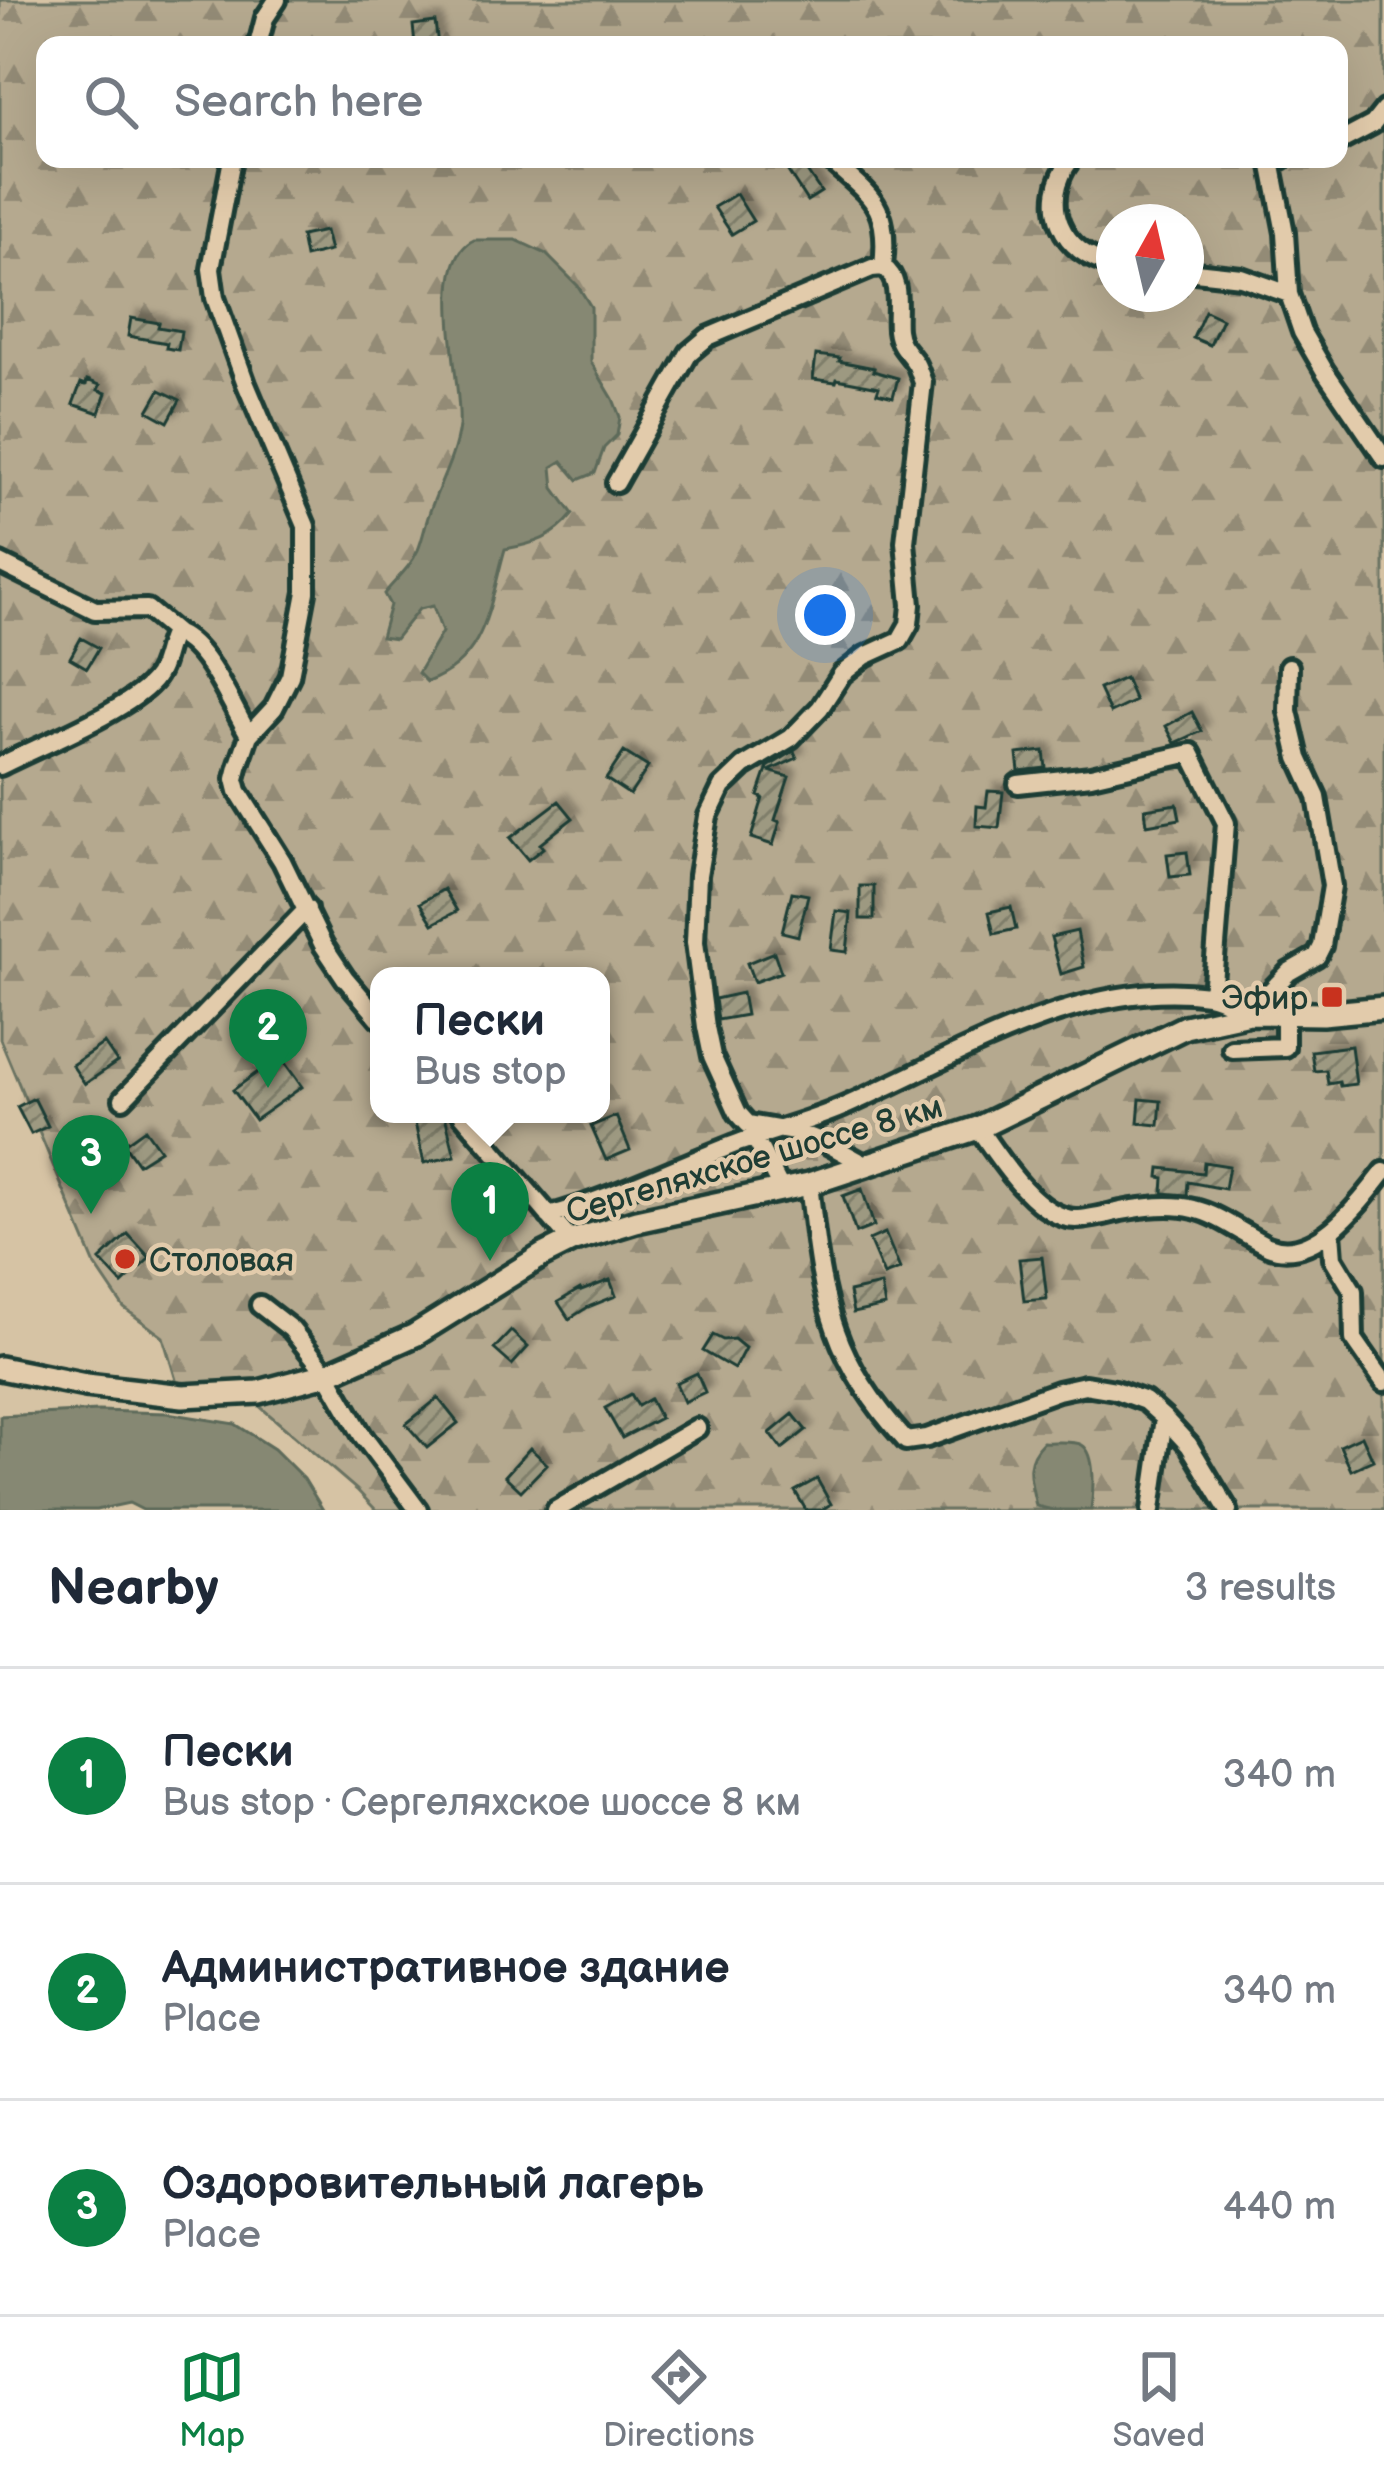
<!DOCTYPE html>
<meta charset="utf-8">
<style>
:root{--surface:#fff;--page:#f2f2f3;--text:#1f2937;--muted:#747a83;--line:#e0e1e3;--accent:#0b8043}
body{margin:0;font-family:"Balsamiq Sans",sans-serif;background:var(--page);color:var(--text)}
.compass{position:absolute;left:1096px;top:204px;width:108px;height:108px;border-radius:50%;background:var(--surface);box-shadow:0 12px 48px #0002;rotate:8deg}
.you{position:absolute;left:825px;top:615px;width:42px;height:42px;margin:-30px;border:9px solid #fff;border-radius:50%;background:#1a73e8;box-shadow:0 0 0 18px #1a73e833}
.badge{display:grid;place-items:center;width:78px;height:78px;border-radius:50%;background:var(--accent);color:#fff;font-size:39px;font-weight:700}
.pin{position:absolute;translate:-50% -99px;filter:drop-shadow(0 3px 6px #0008)}
.pin::after{content:'';position:absolute;top:63px;width:42px;height:36px;background:inherit;clip-path:polygon(0 0,100% 0,50% 100%)}
.popup{position:absolute;left:370px;top:967px;width:240px;height:156px;box-sizing:border-box;display:grid;place-content:center;border-radius:24px;background:var(--surface);filter:drop-shadow(0 3px 9px #0005);font-size:39px;white-space:nowrap;color:var(--muted)}
.popup b{font-size:45px;color:var(--text)}
.popup::after{content:'';position:absolute;left:50%;top:100%;margin-left:-24px;border:24px solid transparent;border-top-color:var(--surface)}
.list{margin:0;padding:0;list-style:none}
h2{display:flex;justify-content:space-between;align-items:center;height:156px;margin:0;padding:0 48px;font-size:51px}
h2 small{font-size:39px;font-weight:400;color:var(--muted)}
.list li{display:grid;grid-template-columns:78px 1fr auto;gap:36px;align-items:center;box-sizing:border-box;height:216px;padding:0 48px;border-top:3px solid var(--line)}
.list b{display:block;font-size:45px;white-space:nowrap}
.list p{margin:0;font-size:39px;white-space:nowrap;color:var(--muted)}
.list em{font-size:39px;font-style:normal;color:var(--muted)}
.icon{flex:none;width:66px;height:66px;fill:none;stroke:currentColor;stroke-width:2;stroke-linecap:round;stroke-linejoin:round}
.map{position:relative;flex:none;width:1384px;height:1510px;overflow:hidden}
.search{position:absolute;background:var(--surface);box-shadow:0 12px 48px #0002;left:36px;right:36px;top:36px;height:132px;display:flex;align-items:center;gap:30px;box-sizing:border-box;padding:0 42px;border-radius:24px;color:var(--muted);font-size:45px}
.sheet{height:804px;background:var(--surface)}
nav{display:flex;justify-content:space-around;align-items:center;box-sizing:border-box;height:168px;border-top:3px solid var(--line);background:var(--surface);font-size:33px;color:var(--muted)}
nav a{display:grid;justify-items:center;gap:6px}
nav .on{color:var(--accent)}
.map>svg:first-child{display:block}
.forest{fill:url(#forest-firs);stroke:#6a7362;stroke-width:3;fill-rule:evenodd}
.water{fill:#868873;stroke:#5d6a5a;stroke-width:3}
.building{fill:url(#building-hatch);stroke:#1f3d34;stroke-width:3;filter:url(#shadow)}
.lines{fill:none;stroke-linecap:round;stroke-linejoin:round}
.minor-casing{stroke:#1f3d34;stroke-width:26}
.major-casing{stroke:#1f3d34;stroke-width:30}
.minor{stroke:#e2cbab;stroke-width:16}
.major{stroke:#e2cbab;stroke-width:21}
.poi-dot{fill:#c8321e;stroke:#e2cbab;stroke-width:4.5}
.labels{text-anchor:middle;stroke-width:9;stroke-linejoin:round;paint-order:stroke}
.poi-label{font-size:33px;fill:#1f3d34;stroke:#e2cbab;text-anchor:end}
.street-label{font-size:33px;fill:#1f3d34;stroke:#e2cbab}
</style>
<div class="map">
<svg width="1384" height="1510" viewBox="0 0 1384 1510">
<defs>
<pattern id="forest-firs" width="22" height="20" patternUnits="userSpaceOnUse" patternTransform="scale(3)"><rect width="22" height="20" fill="#b5a98f"/><path d="M5 1l3.5 6h-7zM16 11l3.5 6h-7z" fill="#938b76"/></pattern>
<pattern id="building-hatch" width="6" height="6" patternUnits="userSpaceOnUse" patternTransform="scale(3)"><rect width="6" height="6" fill="#9d9981"/><path d="M-1 1l2-2M0 6l6-6M5 7l2-2" fill="none" stroke="#7f7e6a"/></pattern>
<filter id="shadow"><feDropShadow dx="7" dy="-7" stdDeviation="3" flood-color="#0004"/></filter>
</defs>
<rect width="100%" height="100%" fill="#d6c3a4"/>
<filter id="ink" filterUnits="userSpaceOnUse"><feTurbulence type="fractalNoise" baseFrequency=".00833" numOctaves="2"/><feDisplacementMap in="SourceGraphic" scale="24" xChannelSelector="R" yChannelSelector="G"/><feConvolveMatrix kernelMatrix="1 2 1 2 8 2 1 2 1" color-interpolation-filters="sRGB"/></filter>
<g filter="url(#ink)">
<path class="forest" d="M0,0H1384V1510H376L357,1490L242,1391L179,1390L163,1337L124,1308L95,1265L0,1039ZM45,45H1339V159H45ZM1114,222H1186V294H1114ZM379,976H601V1114H379Z"/>
<path class="water" d="M474,240H516L546,254L578,286L591,307V362L613,399L620,417L617,435L604,448L595,473L578,480L562,461L552,467L554,488L573,514C554,538 534,544 505,549C489,604 487,660 427,682L418,673L442,632L433,606L419,609L395,639L381,637L390,605L384,594C396,579 410,568 418,550C423,538 425,525 429,514C439,484 455,458 459,426C463,383 427,261 474,240Z
M98,1411L167,1413L235,1424L274,1449L304,1479L323,1510H143L129,1503L96,1510H0V1416Z
M1043,1442C1053,1443 1074,1440 1082,1445C1097,1454 1093,1495 1091,1510H1053L1036,1506C1031,1480 1022,1463 1043,1442Z"/>
<path class="building" d="M435,22L438,45H415L413,25Z
M800,161L821,192L807,201L787,170Z
M736,194L753,221L732,234L714,207Z
M325,231L330,251L305,257L301,236Z
M1205,311L1222,319L1210,345L1193,338Z
M131,318L159,323L158,327L181,331L178,350L166,348L167,343L128,336Z
M816,355L840,358L839,361L874,368L873,371L898,378L893,397L877,393L879,387L837,379L836,382L813,379Z
M87,380L100,385L98,390L106,393L99,413L73,404L81,383L86,385Z
M160,390L180,400L168,422L148,411Z
M81,638L99,648L87,668L70,658Z
M1125,678L1135,701L1110,713L1099,689Z
M1192,712L1202,731L1175,743L1166,726Z
M794,751L797,758L769,771L789,777L775,820L780,822L773,845L751,838L763,798L758,796L768,767Z
M1044,751L1046,768L1019,771L1017,754Z
M624,752L648,767L630,795L606,779Z
M988,791L1003,792L999,828L976,826L977,806L986,807Z
M559,801L573,818L540,844L543,848L528,860L510,838Z
M1177,804L1180,819L1147,825L1145,809Z
M1187,852L1190,875L1170,877L1167,854Z
M860,886H874V919H860Z
M444,889L457,911L433,924L420,903Z
M792,892L808,895L798,936L782,932Z
M1011,907L1016,929L994,934L989,912Z
M836,911L851,913L847,952L831,950Z
M1077,931L1084,967L1061,974L1051,937Z
M774,952L781,972L754,982L747,963Z
M742,993L746,1015L718,1020L715,999Z
M104,1043L117,1062L85,1084L72,1065Z
M1351,1046L1356,1084L1340,1086L1339,1082L1328,1084L1326,1070L1314,1071L1311,1051Z
M280,1056L302,1087L255,1120L233,1090Z
M34,1098L48,1126L31,1134L17,1107Z
M1140,1099L1161,1101L1159,1125L1138,1123Z
M445,1116L455,1156L424,1163L415,1123Z
M616,1116L630,1150L606,1160L591,1126Z
M145,1129L160,1150L138,1164L124,1144Z
M1204,1162L1229,1166L1225,1189L1188,1182L1187,1195L1163,1193L1164,1178L1159,1177L1160,1168L1203,1173Z
M862,1189L874,1226L856,1233L843,1196Z
M500,1190L507,1209L481,1219L473,1200Z
M885,1233L900,1269L884,1275L869,1240Z
M128,1234L150,1258L122,1284L100,1260Z
M1042,1257L1047,1299L1024,1301L1019,1259Z
M610,1280L616,1296L588,1307L569,1319L558,1302L580,1289L581,1291Z
M881,1285L885,1306L853,1313L849,1292Z
M511,1331L528,1347L512,1365L494,1349Z
M713,1335L723,1340L734,1339L745,1348L734,1369L703,1351Z
M697,1373L705,1392L684,1402L676,1383Z
M631,1394L638,1406L650,1399L660,1418L622,1438L605,1408Z
M438,1398L458,1423L427,1448L406,1424Z
M793,1414L806,1430L782,1449L770,1433Z
M1362,1436L1373,1460L1351,1470L1340,1446Z
M530,1448L547,1464L521,1491L505,1476Z
M817,1479L831,1504L821,1510H806L795,1491Z"/>
<g class="lines">
<defs>
<path id="minor" d="M258,45L265,18L277,0
M1339,142L1373,124L1384,110
M232,159L211,269L215,298L246,384L306,526V592L290,676L274,708L249,735L238,767L235,779L238,791L282,861L323,945L345,978L379,1018
M829,159C872,198 890,204 883,267
M1071,159C1038,203 1061,255 1114,265
M1282,159L1271,161L1285,233L1289,294L1302,332L1324,370L1384,458
M1186,271L1241,277L1289,294
M616,483L689,353L708,337L872,268L883,267C903,280 895,309 897,330C899,347 908,351 916,364C917,365 922,380 923,382L905,542L911,605L909,624L900,640L865,656L842,674L820,708L791,738L744,766L722,787L708,816L698,875L695,942L706,1027L712,1056L738,1113L748,1124L800,1133L826,1143L866,1165
M0,563L95,610L147,609L177,634
M0,766C39,746 126,712 153,681C164,669 165,651 171,637L177,634C208,647 232,707 249,735
M1018,784L1091,776L1191,753L1226,823L1212,995
M1232,1049L1285,1047V1013
M123,1099L307,909
M462,1114L571,1241
M978,1128C998,1157 1037,1219 1076,1219C1090,1219 1107,1214 1121,1211C1144,1207 1171,1203 1194,1209C1220,1215 1244,1235 1268,1246C1314,1265 1360,1203 1384,1172
M754,1137L782,1190
M809,1184C815,1233 819,1284 836,1331C850,1371 878,1410 906,1441L927,1438L1058,1391L1085,1385L1115,1390L1145,1401L1164,1418L1151,1510
M549,1216C612,1198 669,1170 730,1146C767,1132 806,1123 843,1107C955,1058 1081,977 1208,995C1222,997 1236,1007 1249,1013L1289,972L1317,956L1322,946L1332,886L1317,797L1299,758L1288,711L1289,667
M1331,1232L1333,1258L1353,1291L1354,1339L1384,1382
M260,1305L291,1329L327,1374L362,1435L418,1510
M1164,1418L1189,1445L1228,1510
M556,1510L697,1428"/>
<path id="major" d="M0,1368L86,1385L183,1396L259,1392L327,1374L415,1335L543,1255L571,1241L636,1221L809,1184L978,1128L1185,1027L1249,1013L1322,1014L1384,1008"/>
</defs>
<use href="#minor" class="minor-casing"/>
<use href="#major" class="major-casing"/>
<use href="#minor" class="minor"/>
<use href="#major" class="major"/>
</g>
</g>
<g class="poi-dot">
<rect x="1320" y="985" width="24" height="24" rx="6"/>
<circle cx="125" cy="1259" r="12"/>
</g>
<g class="labels">
<g class="poi-label">
<text x="1308" y="1009">Эфир</text>
<text x="149" y="1271" text-anchor="start">Столовая</text>
</g>
<g class="street-label">
<text transform="translate(754 1158) rotate(-16)" y="12">Сергеляхское шоссе 8 км</text>
</g>
</g>
</svg>
<svg class="compass" viewBox="-18 -18 36 36"><path d="M0-13l5 13h-10z" fill="#e53935"/><path d="M0 13l5-13h-10z" fill="#747a83"/></svg>
<div class="you"></div>
<div class="pin badge" style="left:490px;top:1261px">1</div>
<div class="popup"><b>Пески</b>Bus stop</div>
<div class="pin badge" style="left:268px;top:1088px">2</div>
<div class="pin badge" style="left:91px;top:1214px">3</div>
<div class="search"><svg class="icon" aria-label="search" viewBox="0 0 24 24"><circle cx="10" cy="10" r="6"/><path d="M15 15l6 6"/></svg>Search here</div>
</div>
<section class="sheet">
<h2>Nearby<small>3 results</small></h2>
<ul class="list">
<li><span class="badge">1</span><div><b>Пески</b><p>Bus stop · Сергеляхское шоссе 8 км</p></div><em>340 m</em></li>
<li><span class="badge">2</span><div><b>Административное здание</b><p>Place</p></div><em>340 m</em></li>
<li><span class="badge">3</span><div><b>Оздоровительный лагерь</b><p>Place</p></div><em>440 m</em></li>
</ul>
</section>
<nav>
<a class="on"><svg class="icon" aria-label="map" viewBox="0 0 24 24"><path d="M3 6l6-2 6 2 6-2v14l-6 2-6-2-6 2zM9 4v14M15 6v14"/></svg>Map</a>
<a><svg class="icon" aria-label="directions" viewBox="0 0 24 24"><path d="M12 3l9 9-9 9-9-9zM9 14v-3h6M13 9l2 2-2 2"/></svg>Directions</a>
<a><svg class="icon" aria-label="saved" viewBox="0 0 24 24"><path d="M7 4h10v16l-5-4-5 4z"/></svg>Saved</a>
</nav>
